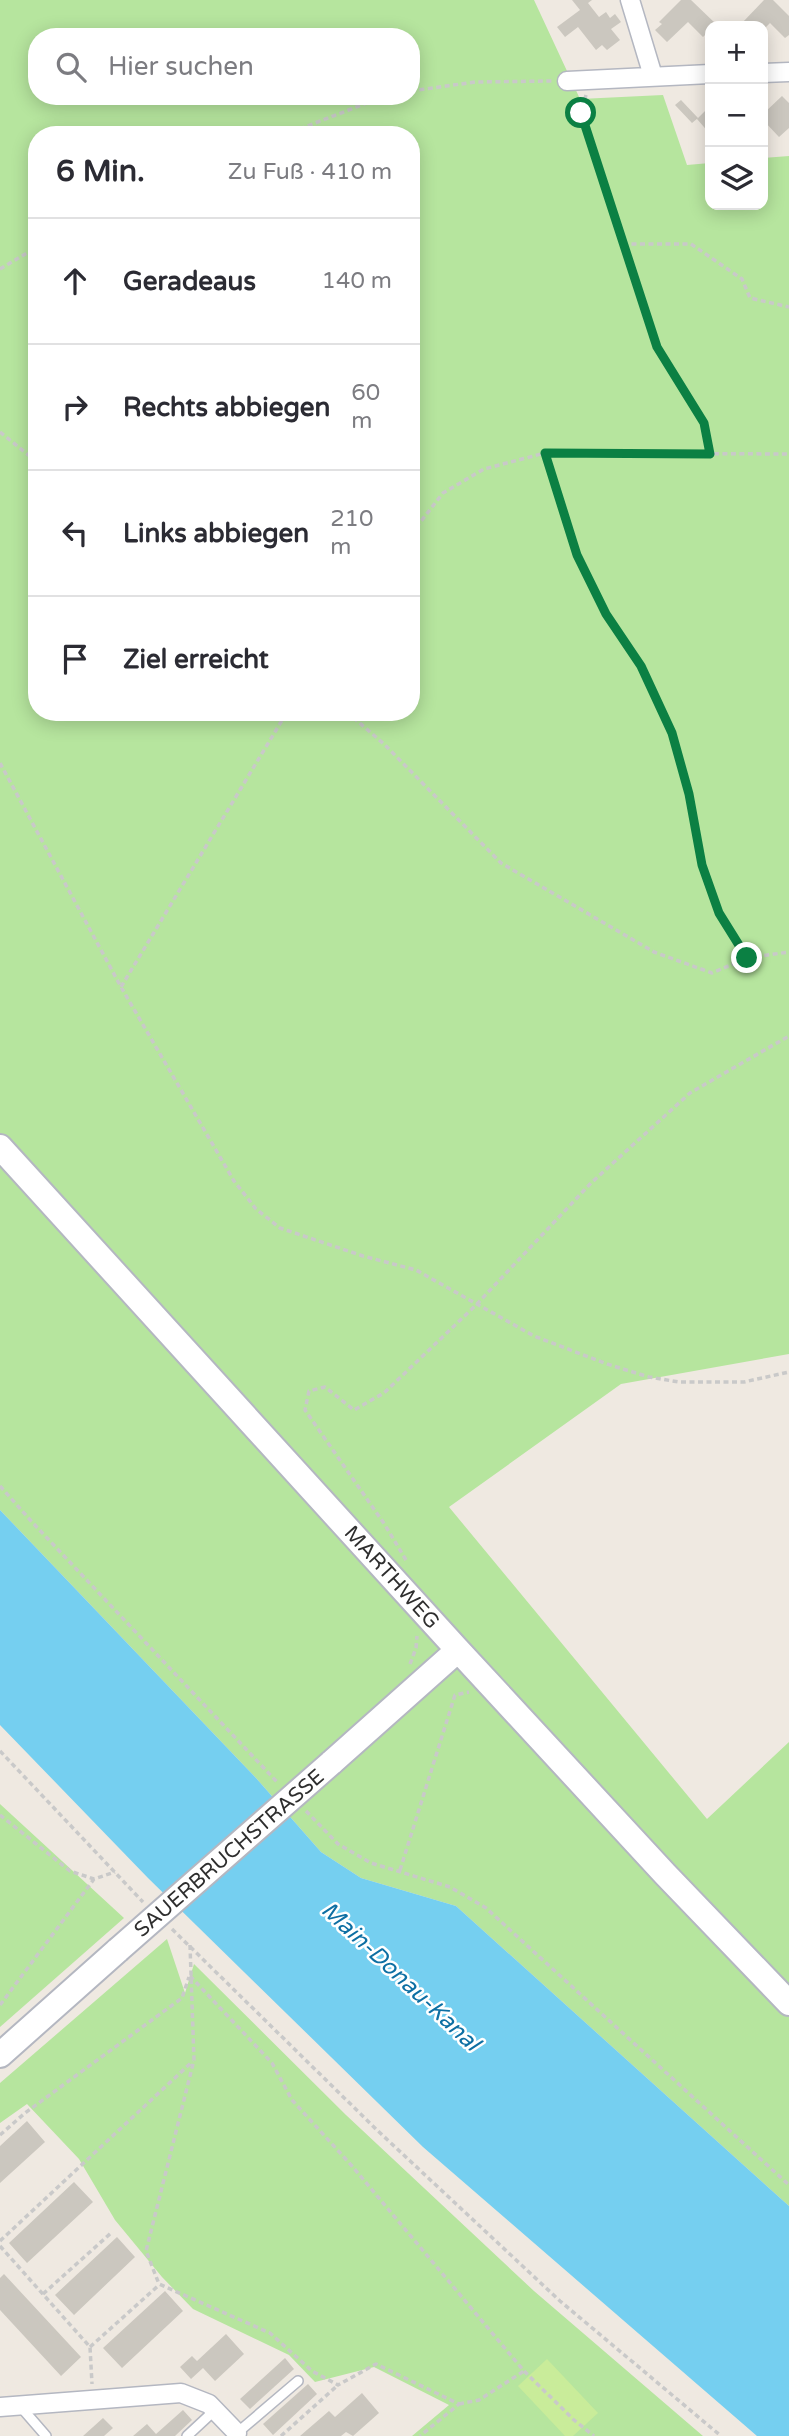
<!DOCTYPE html>
<html lang="de">
<meta charset="utf-8">
<style>
:root{--surface:#fff;--page:#f7f7f7;--text:#2b2b33;--muted:#7c7c81;--line:#e1e1e2}
body{margin:0;font-family:"Varela Round",sans-serif;background:var(--page);color:var(--text)}
.controls{position:absolute;right:21px;top:21px;display:grid;overflow:hidden;border-radius:14px;box-shadow:0 4px 18px #0003}
.controls button{width:63px;height:63px;display:grid;place-items:center;padding:0;border:0;border-bottom:2px solid var(--line);background:var(--surface);color:var(--text);font:35px sans-serif}
.stop{position:absolute;width:21px;height:21px;margin:-16px;border:5px solid #0b8043;border-radius:50%;background:#fff}
.stop.end{background:#0b8043;border-color:#fff;box-shadow:0 2px 7px #0008}
.list{margin:0;padding:0;list-style:none}
h2{display:flex;justify-content:space-between;align-items:center;height:91px;margin:0;padding:0 28px;font-size:30px}
h2 small{font-size:23px;font-weight:400;color:var(--muted)}
.list li{display:grid;grid-template-columns:46px 1fr auto;gap:21px;align-items:center;box-sizing:border-box;height:126px;padding:0 28px;border-top:2px solid var(--line)}
.list b{display:block;font-size:26px;white-space:nowrap}
.list em{font-size:23px;font-style:normal;color:var(--muted)}
.icon{flex:none;width:38px;height:38px;fill:none;stroke:currentColor;stroke-width:2;stroke-linecap:round;stroke-linejoin:round}
.map{position:relative;flex:none;width:789px;height:2436px;overflow:hidden}
.search{position:absolute;background:var(--surface);box-shadow:0 4px 18px #0003;left:28px;top:28px;width:392px;height:77px;display:flex;align-items:center;gap:18px;box-sizing:border-box;padding:0 24px;border-radius:28px;color:var(--muted);font-size:26px}
.panel{position:absolute;background:var(--surface);box-shadow:0 4px 18px #0003;left:28px;top:126px;width:392px;height:595px;border-radius:28px}
.map>svg:first-child{display:block}
.green{fill:#b6e59e;fill-rule:evenodd}
.pitch{fill:#c9ec9a}
.water{fill:#75cff0}
.building{fill:#cbc7bf}
.lines{fill:none;stroke-linecap:round;stroke-linejoin:round}
.lane-casing{stroke:#b4b7c1;stroke-width:12}
.street-casing{stroke:#b4b7c1;stroke-width:21}
.secondary-casing{stroke:#b4b7c1;stroke-width:28}
.path{stroke:#c9c9c9;stroke-width:3.5;stroke-dasharray:5 3.5;stroke-linecap:butt}
.lane{stroke:#fff;stroke-width:9}
.street{stroke:#fff;stroke-width:18}
.secondary{stroke:#fff;stroke-width:24}
.secondary-bridge-casing{stroke:#b4b7c1;stroke-width:28;stroke-linecap:butt}
.secondary-bridge{stroke:#fff;stroke-width:24}
.route{stroke:#0b8043;stroke-width:9}
.labels{text-anchor:middle;stroke-width:5;stroke-linejoin:round;paint-order:stroke}
.street-label{font-size:21px;fill:#2e2e2e;stroke:#fff}
.water-label{font-size:23px;font-style:italic;fill:#0d6fa3;stroke:#fff}
</style>
<div class="map">
<svg width="789" height="2436" viewBox="0 0 789 2436">
<rect width="100%" height="100%" fill="#efe9e1"/>
<path class="green" d="M0,0H534L580,99L663,95L687,165L710,163V205H763V158L789,156V1354L621,1384L449,1507L707,1819L789,1742V2206L456,1906L361,1878L321,1852L256,1778L0,1510ZM37,37H411V96H37ZM37,135H411V712H37Z
M0,1804L124,1918L0,2027Z
M167,1939L185,1993L194,1964L346,2115L534,2291L703,2436H412L449,2405L374,2367L315,2382L289,2355L193,2309L162,2277L115,2220L79,2159L27,2104L0,2123V2083Z"/>
<path class="pitch" d="M547,2359L598,2413L573,2436H565L518,2386Z"/>
<path class="water" d="M0,1510L256,1778L321,1852L361,1878L456,1906L789,2206V2436H757L423,2147L148,1878L0,1725Z"/>
<path class="building" d="M572,0H592L588,3L599,17L606,12L610,18L615,14L621,22L611,29L620,40L607,50L602,45L596,50L578,27L565,37L557,27L580,10Z
M681,0H691L716,24L710,26V30L703,37L688,22L667,42L655,30L662,24L659,22Z
M764,0H773L789,16V35L785,38L770,23L763,30V26H745L742,23Z
M782,96L789,103V128L779,137L763,120V114Z
M681,100L698,118L692,123L675,105Z
M710,106V134L697,119Z
M27,2121L45,2142L0,2183V2146Z
M74,2182L93,2202L27,2263L9,2243Z
M117,2237L135,2257L74,2315L55,2295Z
M4,2274L81,2357L61,2376L0,2310V2278Z
M165,2291L183,2311L122,2368L103,2348Z
M226,2334L244,2354L215,2381L203,2368L191,2379L180,2367L192,2356L197,2361Z
M285,2358L294,2369L250,2409L240,2399Z
M308,2384L317,2394L273,2435L263,2424Z
M362,2393L379,2413L353,2436L346,2432L341,2436H300L329,2411L335,2417Z
M183,2410L192,2420L175,2436H133L147,2424L156,2434Z
M103,2418L113,2428L104,2436H83Z"/>
<g class="lines">
<defs>
<path id="lane" d="M20,2406L46,2436
M237,2433L298,2381
M187,2436L215,2410"/>
<path id="street" d="M630,0L653,76
M763,73L789,72
M567,81L710,74
M0,2407L181,2393L209,2404L237,2433"/>
<path id="secondary" d="M0,1147L458,1650L665,1874L789,2003
M331,1763L458,1650
M0,2055L118,1950"/>
</defs>
<use href="#lane" class="lane-casing"/>
<use href="#street" class="street-casing"/>
<use href="#secondary" class="secondary-casing"/>
<path class="path" d="M411,91L475,82L552,81
M586,95L581,113L657,347L704,423L710,454
M284,135L385,96
M623,244H691L742,279L750,298L789,307
M0,269L37,247
M0,432L37,462
M545,453L577,555L606,614L641,666L672,733L689,794L702,865L719,913L747,958
M411,534L443,493L484,469L545,453L789,454
M347,712L384,744L501,863L654,952L712,973L747,958L789,952
M0,763L121,987L234,1181L256,1209L280,1228L363,1256L416,1270L534,1336L607,1364L649,1377L679,1382H744L789,1372
M121,987L287,712
M0,1486L32,1522L278,1783
M406,1560L385,1525L305,1410L309,1391L325,1387L354,1410L384,1393L476,1305L591,1183L690,1093L789,1036
M410,1664L416,1648L417,1636
M0,1751L143,1902
M306,1811L338,1844L371,1863L450,1887L486,1908L789,2185
M0,1815L70,1871L94,1879
M400,1870L455,1695L469,1692
M172,1929L378,2131L560,2301L721,2436
M190,1945L194,2060L146,2251L159,2284L270,2333L312,2371L338,2385L376,2364L459,2404L420,2436
M190,1976L272,2063L292,2100L352,2166L524,2371L574,2420L594,2436
M0,2005L94,1879L115,1872
M0,2135L25,2113L182,1998L189,1977
M0,2241L193,2061
M0,2246L90,2347L92,2384
M43,2294L111,2233
M90,2347L159,2285
M459,2404L479,2400L524,2371
M281,2436L338,2385"/>
<use href="#lane" class="lane"/>
<use href="#street" class="street"/>
<use href="#secondary" class="secondary"/>
<defs>
<path id="secondary-bridge" d="M118,1950L331,1763"/>
</defs>
<use href="#secondary-bridge" class="secondary-bridge-casing"/>
<use href="#secondary-bridge" class="secondary-bridge"/>
</g>
<g class="lines">
<path class="route" d="M581,113L657,347L704,423L710,454L545,453L577,555L606,614L641,666L672,733L689,794L702,865L719,913L747,958"/>
</g>
<g class="labels">
<g class="street-label">
<text transform="translate(392 1577) rotate(48)" y="7">MARTHWEG</text>
<text transform="translate(229 1853) rotate(-41)" y="7">SAUERBRUCHSTRASSE</text>
</g>
<g class="water-label">
<text transform="translate(401 1976) rotate(43)" y="8">Main-Donau-Kanal</text>
</g>
</g>
</svg>
<div class="controls">
<button>+</button>
<button>−</button>
<button><svg class="icon" aria-label="layers" viewBox="0 0 24 24"><path d="M12 4l9 5-9 5-9-5zM3 14l9 5 9-5"/></svg></button>
</div>
<div class="stop" style="left:581px;top:113px"></div>
<div class="stop end" style="left:747px;top:958px"></div>
<div class="search"><svg class="icon" aria-label="search" viewBox="0 0 24 24"><circle cx="10" cy="10" r="6"/><path d="M15 15l6 6"/></svg>Hier suchen</div>
<section class="panel">
<h2>6 Min.<small>Zu Fuß · 410 m</small></h2>
<ul class="list">
<li><svg class="icon" aria-label="ahead" viewBox="0 0 24 24"><path d="M12 20V5M6 11l6-6 6 6"/></svg><div><b>Geradeaus</b></div><em>140 m</em></li>
<li><svg class="icon" aria-label="right" viewBox="0 0 24 24"><path d="M7 20v-9h11M14 6l5 5-5 5"/></svg><div><b>Rechts abbiegen</b></div><em>60 m</em></li>
<li><svg class="icon" aria-label="left" viewBox="0 0 24 24"><path d="M17 20v-9H6M10 6l-5 5 5 5"/></svg><div><b>Links abbiegen</b></div><em>210 m</em></li>
<li><svg class="icon" aria-label="arrive" viewBox="0 0 24 24"><path d="M6 21V4h12l-3 4 3 4H6"/></svg><div><b>Ziel erreicht</b></div></li>
</ul>
</section>
</div>
